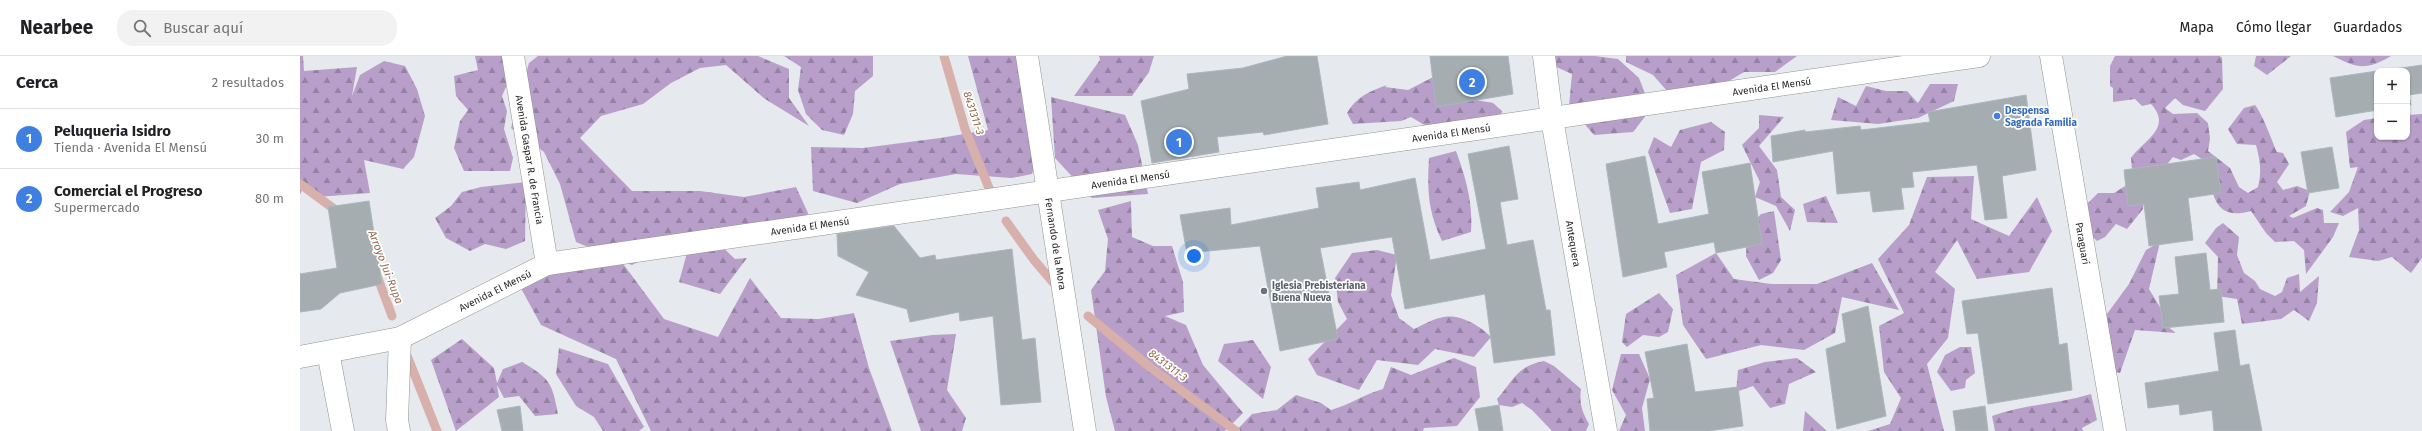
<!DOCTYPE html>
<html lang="es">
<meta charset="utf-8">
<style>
:root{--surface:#fff;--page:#f2f2f2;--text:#202124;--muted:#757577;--line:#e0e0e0;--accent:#1c645e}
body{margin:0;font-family:"Fira Sans",sans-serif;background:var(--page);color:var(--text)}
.controls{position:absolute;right:12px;top:12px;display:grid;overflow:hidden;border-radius:8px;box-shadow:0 1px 3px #0004}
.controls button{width:36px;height:36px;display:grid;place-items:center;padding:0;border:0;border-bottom:1px solid var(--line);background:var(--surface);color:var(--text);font:20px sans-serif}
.you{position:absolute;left:894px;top:200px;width:14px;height:14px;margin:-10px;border:3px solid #fff;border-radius:50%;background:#1a73e8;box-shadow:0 0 0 6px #1a73e833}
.badge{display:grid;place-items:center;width:26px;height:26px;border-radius:50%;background:var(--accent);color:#fff;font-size:13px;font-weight:700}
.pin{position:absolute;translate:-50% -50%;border:2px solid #fff;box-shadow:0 1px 4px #0006}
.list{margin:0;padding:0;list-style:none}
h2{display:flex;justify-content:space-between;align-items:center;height:52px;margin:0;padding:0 16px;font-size:17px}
h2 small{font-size:13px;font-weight:400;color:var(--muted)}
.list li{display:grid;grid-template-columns:26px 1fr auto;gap:12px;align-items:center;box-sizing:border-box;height:60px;padding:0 16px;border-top:1px solid var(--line)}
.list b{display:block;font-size:15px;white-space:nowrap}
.list p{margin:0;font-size:13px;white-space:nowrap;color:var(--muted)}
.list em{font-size:13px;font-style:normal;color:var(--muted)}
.icon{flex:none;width:22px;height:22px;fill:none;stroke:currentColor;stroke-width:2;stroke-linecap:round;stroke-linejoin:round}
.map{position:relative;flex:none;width:2122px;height:375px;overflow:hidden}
header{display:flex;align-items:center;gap:24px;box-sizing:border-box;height:56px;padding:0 20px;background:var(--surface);border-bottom:1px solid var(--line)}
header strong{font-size:19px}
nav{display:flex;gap:22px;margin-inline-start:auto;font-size:14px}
.search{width:280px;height:36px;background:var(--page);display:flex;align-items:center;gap:10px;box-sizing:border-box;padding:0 14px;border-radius:16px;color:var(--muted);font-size:15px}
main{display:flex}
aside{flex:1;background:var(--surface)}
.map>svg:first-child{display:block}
.forest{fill:url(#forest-firs)}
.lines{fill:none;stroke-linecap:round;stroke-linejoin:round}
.stream{stroke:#d7b0ab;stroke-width:9}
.building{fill:#a5adb0;stroke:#aab7be}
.street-casing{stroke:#939393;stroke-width:23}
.street{stroke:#fff;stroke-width:22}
.shop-dot{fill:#3f7fe0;stroke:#fff;stroke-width:1.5}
.worship-dot{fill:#6b7280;stroke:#fff;stroke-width:1.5}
.labels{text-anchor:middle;stroke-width:3.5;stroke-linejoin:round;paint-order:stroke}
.street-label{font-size:10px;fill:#1f1f1f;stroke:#fff}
.shop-label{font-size:10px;font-weight:bold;fill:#366cbe;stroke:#fff;text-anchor:start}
.worship-label{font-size:10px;font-weight:bold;fill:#5b616d;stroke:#fff;text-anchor:start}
.water-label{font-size:11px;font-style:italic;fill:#956a4e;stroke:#fff}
</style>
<header>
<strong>Nearbee</strong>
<div class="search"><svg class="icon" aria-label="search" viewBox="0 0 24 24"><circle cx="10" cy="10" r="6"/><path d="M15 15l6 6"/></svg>Buscar aquí</div>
<nav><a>Mapa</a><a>Cómo llegar</a><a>Guardados</a></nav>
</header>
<main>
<aside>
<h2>Cerca<small>2 resultados</small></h2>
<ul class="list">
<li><span class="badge" style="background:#3f7fe0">1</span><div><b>Peluqueria Isidro</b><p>Tienda · Avenida El Mensú</p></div><em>30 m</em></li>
<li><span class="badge" style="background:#3f7fe0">2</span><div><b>Comercial el Progreso</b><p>Supermercado</p></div><em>80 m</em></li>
</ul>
</aside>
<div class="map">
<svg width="2122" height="375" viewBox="0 0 2122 375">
<defs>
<pattern id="forest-firs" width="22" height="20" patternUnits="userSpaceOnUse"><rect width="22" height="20" fill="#b89fc9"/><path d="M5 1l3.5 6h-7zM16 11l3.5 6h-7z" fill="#9581a3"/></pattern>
</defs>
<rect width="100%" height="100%" fill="#e6e9ee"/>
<path class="forest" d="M0,0H3L4,15L57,11L52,40L60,19L84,5L105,10L117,33L125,60L114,101L103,113L64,104L70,137L17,141L4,131L0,138Z
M175,0H212L210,22L202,40L207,55L204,73L213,102L210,115H164L154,92L160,65L168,54L156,40L154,20L178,14Z
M238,0H458L489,13V42L509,70L465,43L426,9L400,12L371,27L343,48L301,60L280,82L332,135H400L444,141L496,131L508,157L499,181L394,175L332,209L321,205L364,263L418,281L450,222L481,262L519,263L554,257L569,312L592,375H351L316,303L241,269L217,225L315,202L276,186L260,128L244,96L211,72L229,7Z
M484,0H573V20L555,35L553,58L544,79L522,74L506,58L498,34L501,11Z
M668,0H723L739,99L732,118L712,122L656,118L600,128L557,147L513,135L511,91L563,92L640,82L688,74Z
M799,0H854L849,16L832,40H774L800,4Z
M1238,0H1295L1318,3L1339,22L1351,53L1333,76L1294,79L1269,50L1272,18L1245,6Z
M1326,0H1497L1475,16H1444L1404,40L1375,44L1353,19L1326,6Z
M1815,0H1920L1922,2L1923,33L1905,55L1883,49L1875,42L1865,52L1873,58L1897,57L1908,67L1910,83L1908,95L1930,112L1939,131L1948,137L1958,131C1962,115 1960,104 1956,89L1937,88L1928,73L1944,52L1955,49C1963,59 1971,83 1977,96L1983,97L1989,108L1977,126L1983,134L1997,130L2010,135L2006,150L1989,160L1993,162L2017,152L2023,154L2024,167H2039L2033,181L2006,218L2004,194L1994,185L1975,186L1966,177L1951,155C1912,166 1912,135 1908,107L1894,98L1881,104L1873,101L1845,135L1843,153L1827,173L1816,168L1805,181L1797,185L1787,175L1786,149L1798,137H1814L1833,125L1831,102C1844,84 1873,72 1851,48L1842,50L1835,43L1813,46V32L1810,30V10Z
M1956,0H1991L1967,19L1954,10Z
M2033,0H2091C2067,14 2058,13 2033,0Z
M1141,17L1168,35L1176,44L1193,47L1202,55L1199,66L1131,73L1111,61L1101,65L1053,68L1047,57C1056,41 1070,35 1087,29L1085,31L1108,34Z
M1630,28H1658L1654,45L1618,62L1578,68L1531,64L1538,41L1556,50L1566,30L1586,35H1607L1618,47Z
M751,41L825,59L838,89L848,138L792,142L755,102Z
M2122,58V202L2111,217L2092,201L2078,205L2049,201L2059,174L2058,152L2043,160L2030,156L2049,136L2058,111L2050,112L2046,76L2064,64L2077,62V81H2107V59Z
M1459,59L1484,61L1459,90L1477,114L1481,141L1495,154L1490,175L1476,150L1455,141L1460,126L1442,89L1459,72Z
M1411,66L1425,76L1424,94L1401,106L1392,153L1370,157L1348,96L1354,81L1371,91L1380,74Z
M1156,95C1166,122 1173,147 1171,176L1142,185C1128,155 1127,135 1129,102Z
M1674,120L1671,163L1709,180L1737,141L1752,175L1729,216L1677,223L1657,184L1635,216L1655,233L1648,282L1627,308L1644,375H1568L1590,368L1601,342L1584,316L1579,270L1604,257L1578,203L1609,169L1627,121Z
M226,126L225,185L206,193L185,188L170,195L146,182L135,162L151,150L162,136L181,131Z
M1526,140L1538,167L1507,166L1503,148Z
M831,145L832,181L853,190H872L883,226L884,256L865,260L886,269L903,309L943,357L925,375H815L806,341L791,234L805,215L808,183L798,154Z
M1474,155L1481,204L1473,217L1459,224L1446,200L1447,173L1461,158Z
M1923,167L1939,181L1937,199L1944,217L1955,225L1960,233L1975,240L1982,236L1987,222L1999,218L2000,236L2019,220L2017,247L2009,265L1994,254L1981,263L1942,268L1937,243L1917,240L1918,201L1905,187L1916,172Z
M1860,186L1849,233L1861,253L1863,267L1876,277L1835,274L1820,317L1808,314L1804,262L1829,228L1846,194Z
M418,187L435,203L447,202L420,238L379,226L387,197Z
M1077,194L1097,199L1091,239L1099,262L1114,273C1123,269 1134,262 1144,261C1161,258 1180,270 1191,281L1174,301L1135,293L1118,309L1077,304L1059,334L1017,319L1008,303L1047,263L1038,246L1035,222L1052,197Z
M1416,197L1434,223L1471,228H1517L1572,207L1599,254L1542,241L1535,277L1504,294L1461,289L1406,303L1383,269L1376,219Z
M1359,237L1373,253L1368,276L1359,281L1343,279L1327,291L1322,286L1326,258Z
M656,278L647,334L666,362L662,375H621L590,285L632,279Z
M162,283L194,312L197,327L203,313L222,306C250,323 252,326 258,358L235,360L219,340L204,342L197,329L199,341L156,375L131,304Z
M953,284L971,311L963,343L918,305L924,288Z
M1660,291H1671L1675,317L1666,324L1665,332L1651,335L1637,316L1645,299Z
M259,292L308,308L344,371L339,375H303L294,361L276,350L256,318Z
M1321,298H1339L1350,323L1342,352L1345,375H1319L1326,359L1312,334Z
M1154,302L1176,311L1180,341L1157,370L1124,372L1123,375H936L952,358L977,354L996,339L1021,347L1031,354C1050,349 1064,338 1083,333L1091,311L1111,319Z
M1497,302L1516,316L1489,328L1485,348L1470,352L1453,330L1436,336L1438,314L1465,306Z
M1244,305L1254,310L1281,333C1279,347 1282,356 1289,368L1286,375H1252L1232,354L1222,347L1212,351L1199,349L1197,343C1214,324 1217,310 1244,305Z
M1791,338L1797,364L1782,372L1783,375H1695L1692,360C1726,348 1758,348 1791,338Z
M1505,355L1527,375H1503Z"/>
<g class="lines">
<path class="stream" d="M644,0L665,73L693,142
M0,128L41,158
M706,165L734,204L758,232
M76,217L92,260
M788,260L850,311L936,375
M106,297L137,375"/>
</g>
<path class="building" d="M987,0H1017L1028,68L964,79L963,76L917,81L919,96L852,107L841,45L889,33L887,18L943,12Z
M1130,0H1208L1213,38L1136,51Z
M2122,9V37L2109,39L2111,49H2107V15H2080Z
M2077,15V54L2036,61L2030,22Z
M1726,39L1736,114L1702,120L1707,162L1685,164L1677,109L1612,116L1614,131L1601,132L1604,153L1573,156L1570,135L1537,138L1533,95L1473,106L1471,80L1505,74V76L1560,70L1561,74L1630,66L1628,56Z
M1209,90L1218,143L1200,146L1207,189L1233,184L1246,254H1250L1255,299L1194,307L1185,238L1105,253L1092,181L1020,192L1038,283L980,295L960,190L887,197L880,159L930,152L931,169L1019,152L1016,132L1059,126L1060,134L1115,122L1130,204L1186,193L1168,98Z
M2032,91L2039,132L2008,137L2001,96Z
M1345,100L1358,168L1409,158L1402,116L1450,107L1462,188L1416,197L1414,186L1364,196L1367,211L1323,221L1306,108Z
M1916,101L1921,137L1888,142L1893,184L1849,190L1844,148L1828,150L1824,114Z
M69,145L82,228L40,237L21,253L0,256V218L37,212L28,151Z
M594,170L620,202L635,199L636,204L712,193L722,284L735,282L741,346L701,349L693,260L660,265L659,256L610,266L607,253L556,239L569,216L538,200L537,178Z
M1906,197L1910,234L1921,233L1924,266L1863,272L1859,240L1879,238L1875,201Z
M1752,232L1759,289L1767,287L1772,334L1688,348L1678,277L1667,278L1662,245Z
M1568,250L1586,360L1537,373L1526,293L1546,286L1542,258Z
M1935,274L1940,310L1949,308L1962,375H1914L1912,354L1880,359L1879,348L1848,352L1845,327L1919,315L1914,277Z
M1387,288L1395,336L1438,331L1443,370L1409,375H1350L1347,343L1354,342L1345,296Z
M1199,349L1203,375H1179L1175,353Z
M220,350L223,375H202L197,354Z
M1685,350L1688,375H1656L1653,355Z"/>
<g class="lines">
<defs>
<g id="street">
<path id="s1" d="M213,0L247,208"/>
<path id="s2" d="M727,0L785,375"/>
<path id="s3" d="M1244,0L1252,63L1306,375"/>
<path id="s4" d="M1751,0L1815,375"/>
<path d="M28,296L43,375"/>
<path id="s5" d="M0,301L100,282L247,208L1679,0"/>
<path d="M99,375L97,364L100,282"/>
</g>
</defs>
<use href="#street" class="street-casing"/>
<use href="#street" class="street"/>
</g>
<circle class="shop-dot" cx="1697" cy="60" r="4"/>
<circle class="worship-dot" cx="964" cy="235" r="4"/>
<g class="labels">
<g class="street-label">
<text dy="4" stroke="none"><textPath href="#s5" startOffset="1504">Avenida El Mensú</textPath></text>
<text dy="4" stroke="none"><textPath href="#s5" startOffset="1180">Avenida El Mensú</textPath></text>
<text dy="4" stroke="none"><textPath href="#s1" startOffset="105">Avenida Gaspar R. de Francia</textPath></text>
<text dy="4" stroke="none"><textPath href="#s5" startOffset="856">Avenida El Mensú</textPath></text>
<text dy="4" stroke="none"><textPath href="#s5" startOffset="532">Avenida El Mensú</textPath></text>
<text dy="4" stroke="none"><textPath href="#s2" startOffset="190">Fernando de la Mora</textPath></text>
<text dy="4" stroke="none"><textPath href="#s3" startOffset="190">Antequera</textPath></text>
<text dy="4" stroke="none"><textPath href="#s4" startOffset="190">Paraguarí</textPath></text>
<text dy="4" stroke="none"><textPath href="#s5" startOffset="208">Avenida El Mensú</textPath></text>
</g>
<g class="shop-label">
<text x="1705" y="58">Despensa<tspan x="1705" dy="12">Sagrada Familia</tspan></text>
</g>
<g class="worship-label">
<text x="972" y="233">Iglesia Prebisteriana<tspan x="972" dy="12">Buena Nueva</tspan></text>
</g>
<g class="water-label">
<text transform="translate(674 57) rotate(72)" y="4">8431311-3</text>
<text transform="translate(86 211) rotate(69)" y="4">Arroyo Jui-Rupa</text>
<text transform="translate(868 309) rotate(37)" y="4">8431311-3</text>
</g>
</g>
</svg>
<div class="controls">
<button>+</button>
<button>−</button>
</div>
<div class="you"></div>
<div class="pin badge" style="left:879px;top:86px;background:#3f7fe0">1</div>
<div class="pin badge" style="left:1172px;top:26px;background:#3f7fe0">2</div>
</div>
</main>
